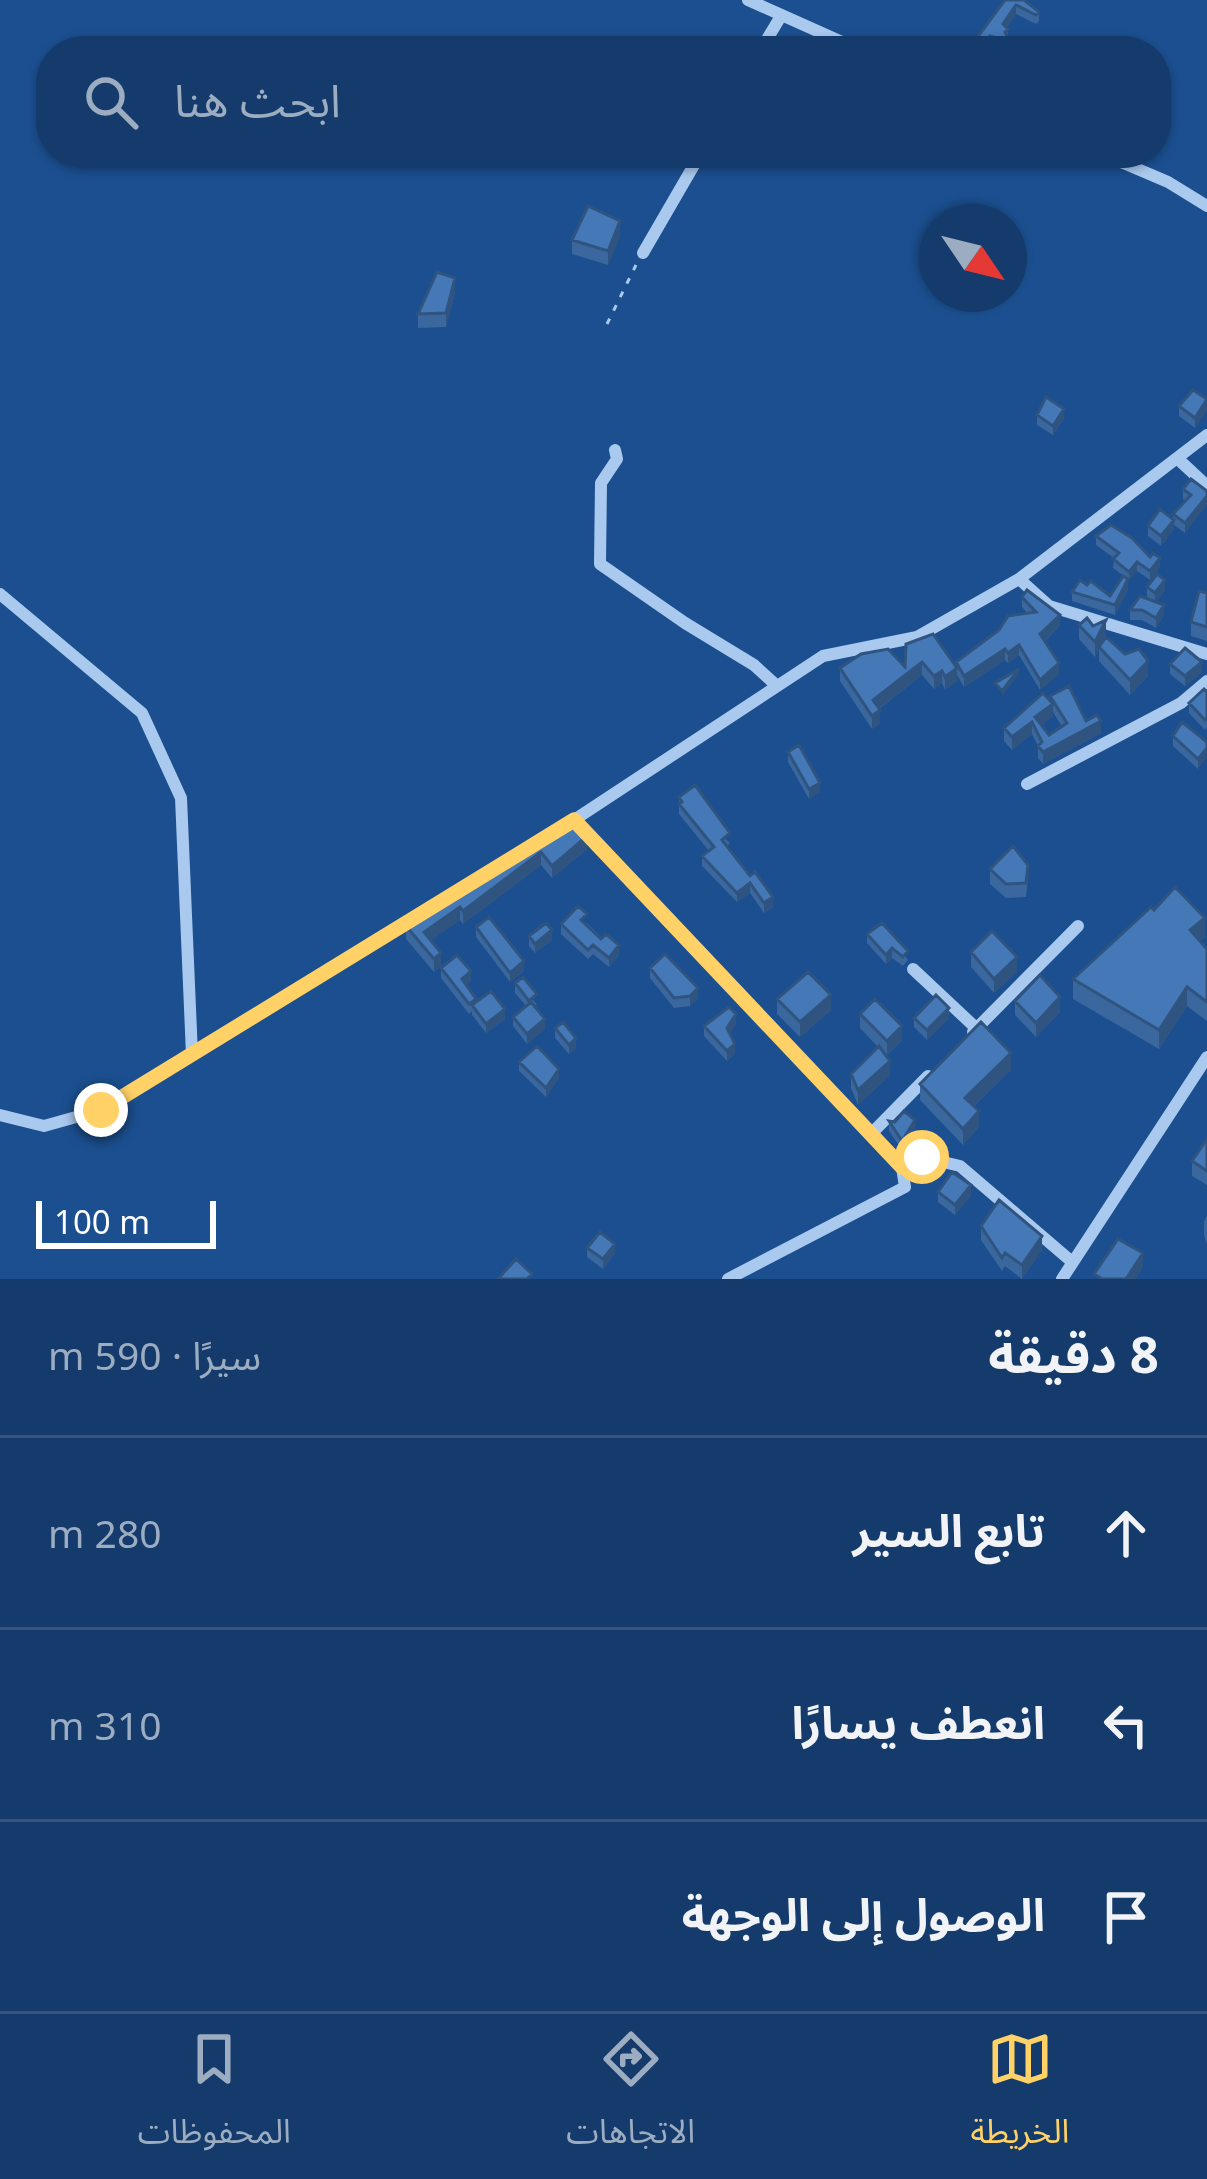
<!DOCTYPE html>
<html lang="ar">
<meta charset="utf-8">
<style>
:root{--surface:#143b6b;--page:#1d4271;--text:#f1f3f6;--muted:#9dadc1;--line:#33557e;--accent:#ffd166}
body{margin:0;font-family:"Noto Sans","Noto Sans Arabic",sans-serif;background:var(--page);color:var(--text);direction:rtl}
.compass{position:absolute;left:919px;top:204px;width:108px;height:108px;border-radius:50%;background:var(--surface);box-shadow:0 3px 9px #0004;rotate:125deg}
.scale{position:absolute;left:36px;bottom:30px;width:180px;box-sizing:border-box;padding-left:12px;border:6px solid #fff;border-top:0;font-size:33px;line-height:42px;white-space:nowrap;color:#fff;-webkit-text-stroke:9px #1b4f8f;paint-order:stroke}
.stop{position:absolute;width:36px;height:36px;margin:-27px;border:9px solid #ffd166;border-radius:50%;background:#fff}
.stop.end{background:#ffd166;border-color:#fff;box-shadow:0 3px 12px #0008}
.list{margin:0;padding:0;list-style:none}
h2{display:flex;justify-content:space-between;align-items:center;height:156px;margin:0;padding:0 48px;font-size:51px}
h2 small{font-size:39px;font-weight:400;color:var(--muted)}
.list li{display:grid;grid-template-columns:78px 1fr auto;gap:36px;align-items:center;box-sizing:border-box;height:192px;padding:0 48px;border-top:3px solid var(--line)}
.list b{display:block;font-size:45px;white-space:nowrap}
.list em{font-size:39px;font-style:normal;color:var(--muted)}
.icon{flex:none;width:66px;height:66px;fill:none;stroke:currentColor;stroke-width:2;stroke-linecap:round;stroke-linejoin:round}
.map{position:relative;flex:none;width:1207px;height:1279px;overflow:hidden;direction:ltr}
.search{position:absolute;background:var(--surface);box-shadow:0 3px 9px #0004;left:36px;right:36px;top:36px;height:132px;display:flex;align-items:center;gap:30px;box-sizing:border-box;padding:0 42px;border-radius:48px;color:var(--muted);font-size:45px}
.sheet{height:732px;background:var(--surface)}
nav{display:flex;justify-content:space-around;align-items:center;box-sizing:border-box;height:168px;border-top:3px solid var(--line);background:var(--surface);font-size:33px;color:var(--muted)}
nav a{display:grid;justify-items:center;gap:6px}
nav .on{color:var(--accent)}
.map>svg:first-child{display:block}
.lines{fill:none;stroke-linecap:round;stroke-linejoin:round}
.path{stroke:#a9c9ee;stroke-width:3;stroke-dasharray:6 9;stroke-linecap:butt}
.minor{stroke:#a9c9ee;stroke-width:12}
.wall{fill:#3a679d;fill-rule:evenodd}
.shaded-wall{fill:#305480}
.building{fill:#4478b7;stroke:#305480;stroke-width:3}
.route{stroke:#ffd166;stroke-width:15}
</style>
<div class="map">
<svg width="1207" height="1279" viewBox="0 0 1207 1279">
<rect width="100%" height="100%" fill="#1b4f8f"/>
<g class="lines">
<path class="path" d="M607,324L636,265"/>
<path class="minor" d="M748,0L862,51
M760,51L781,16
M1100,153L1168,182L1207,206
M643,253L701,153
M615,450L617,459L601,483L600,564L685,623L754,665L777,686
M1178,459L1207,486
M1019,579L1049,606L1207,654
M0,594L142,713L181,798L192,1055
M1027,784L1181,703L1207,681
M574,820L902,1167L905,1187L728,1279
M913,969L976,1028
M973,1032L1078,926
M0,1115L44,1126L101,1110L574,820L823,656L917,637L1019,579L1207,435
M870,1135L928,1076
M902,1167L922,1157L960,1166L1071,1261
M1062,1279L1207,1057"/>
</g>
<path class="wall" d="M1005,0L1039,12V21L1036,24L1016,14L1007,27L1010,51L990,45L985,51H969Z
M620,236L608,265L572,254V240Z
M455,293L446,327L418,328V314Z
M1207,399L1195,428L1179,416V406Z
M1037,415L1064,418L1053,435L1037,425Z
M1191,479L1185,533L1174,525V529L1161,546L1148,536V526L1173,519V514L1185,501L1183,499V489Z
M1096,536L1160,567L1150,580L1137,571L1128,580V589L1115,615L1072,601V592L1087,585L1110,596L1124,576L1113,568L1114,558L1096,545Z
M1147,587L1165,590L1156,602L1164,615L1156,628L1142,620H1130V610L1152,601L1147,597Z
M1207,593V641L1191,636V622Z
M1022,597L1060,625L1045,641L1059,674L1040,690L1019,655L1008,663L1005,660L964,687L957,675V681L945,690L942,683L934,689L922,675L879,709L880,723L872,729L840,681V668L905,667L906,644L956,666V662L1027,613L1022,607Z
M1079,625L1093,626L1106,634L1102,643L1148,676L1130,695L1099,661V649L1095,657L1079,639Z
M1170,664L1202,672L1185,686L1170,674Z
M1207,692V727L1205,730L1189,713V703Z
M1050,696L1101,733L1043,764L1038,758V746L1032,734L1012,750L1004,741V728L1050,701ZM1053,712L1062,727L1049,735L1041,725L1053,716Z
M1173,736L1207,742L1198,769L1173,746Z
M788,752L820,792L809,799L788,762Z
M679,797L730,843L727,846L773,907L764,913L750,893L737,902L702,866V856L709,851L679,814Z
M572,821L587,849L552,878L541,865L463,924L460,920L431,940L441,966L434,972L406,939V926L504,868Z
M990,869L1028,879L1026,897L1006,898L990,884Z
M1154,910L1205,937L1200,941L1207,949V1021L1187,1006L1159,1049L1073,999V979Z
M587,923L619,955L609,967L593,954L588,959L561,934V924Z
M882,923L908,960L903,966L892,958L886,964L867,943V934Z
M476,927L524,971L510,982L476,937Z
M529,936L552,940L535,953L529,946Z
M971,952L1017,972L994,993L971,967Z
M441,968L471,981L466,985L476,1002L505,1019L486,1033L472,1015V1011L469,1014L441,978Z
M650,968L698,998L690,1006L674,1008L650,978Z
M515,983L537,1004L534,1006L545,1029L527,1044L513,1026V1017L526,1006L515,993Z
M777,999L831,1010L800,1037L777,1014Z
M1015,1001L1060,1012L1036,1037L1015,1015Z
M860,1014L902,1040L887,1055L890,1075L858,1105L851,1088V1074L878,1047L860,1028Z
M914,1018H949L927,1040L914,1027Z
M736,1024L730,1033L735,1053L727,1061L704,1036V1026Z
M555,1028L576,1048L569,1054L555,1038Z
M519,1062L559,1078L546,1097L519,1071Z
M1011,1070L974,1106L979,1127L963,1145L920,1100V1084Z
M889,1121L915,1129L902,1150L889,1131Z
M1207,1139V1185L1192,1176V1161Z
M938,1192L971,1195L955,1215L938,1202Z
M1207,1216V1244L1204,1235V1221Z
M981,1226L1042,1250L1022,1279L1005,1266L1002,1271L981,1240Z
M587,1248L615,1253L603,1269L587,1257Z"/>
<path class="shaded-wall" d="M1016,5V14L1003,33V24Z
M990,36V45L985,51H977Z
M620,221V236L608,265V251Z
M455,278V293L446,327V313Z
M1207,401V411L1195,428V418Z
M1064,409V418L1053,435V426Z
M1207,496V505L1185,533V523Z
M1174,520V529L1161,546V536Z
M1160,558V567L1150,580V571Z
M1137,562V571L1129,581V572Z
M1128,579V589L1115,615V605Z
M1165,580V590L1155,603V593Z
M1164,605V615L1156,628V618Z
M1060,615V625L1040,645V634Z
M1106,620V634L1095,657V642Z
M1019,645V655L1008,663V653Z
M1005,649V660L964,687V676Z
M1148,661V676L1130,695V680Z
M922,662V675L873,713V700Z
M1202,662V672L1185,686V676Z
M1059,663V674L1040,690V680Z
M957,668V681L945,690V677Z
M1019,669V674L1002,696V691Z
M942,671V683L934,689V676Z
M1053,704V716L1035,730V717Z
M880,710V723L872,729V716Z
M1101,721V733L1043,764V752Z
M1032,722V734L1012,750V737Z
M1207,748V757L1198,769V759Z
M820,783V792L809,799V789Z
M587,836V849L552,878V866Z
M541,852V865L463,924V911Z
M750,883V893L737,902V893Z
M773,897V907L764,913V903Z
M460,907V920L424,945V932Z
M1205,918V937L1190,950V930Z
M552,930V940L535,953V944Z
M619,945V955L609,967V958Z
M892,948V958L886,964V955Z
M441,953V966L434,972V959Z
M1017,957V972L994,993V979Z
M524,961V971L510,982V973Z
M471,971V981L462,988V979Z
M1187,987V1006L1159,1049V1030Z
M698,988V998L690,1006V996Z
M831,995V1010L800,1037V1022Z
M1060,997V1012L1036,1037V1023Z
M949,1008V1018L927,1040V1030Z
M505,1009V1019L486,1033V1024Z
M736,1014V1024L727,1038V1028Z
M545,1019V1029L527,1044V1034Z
M902,1026V1040L887,1055V1041Z
M576,1038V1048L569,1054V1045Z
M735,1044V1053L727,1061V1051Z
M1011,1053V1070L965,1114V1098Z
M890,1061V1075L858,1105V1090Z
M559,1069V1078L546,1097V1088Z
M979,1111V1127L963,1145V1129Z
M915,1120V1129L902,1150V1141Z
M971,1185V1195L955,1215V1205Z
M1042,1236V1250L1022,1279V1265Z
M615,1244V1253L603,1269V1259Z
M1143,1253V1267L1136,1279H1126Z"/>
<path class="building" d="M1005,0H1024L1039,12L1036,15L1016,5L1003,24L1008,29L1005,32L1010,42L990,36L975,51L970,47Z
M588,206L620,221L608,251L572,240Z
M437,272L455,278L446,313L418,314Z
M1193,390L1207,399L1195,418L1179,406Z
M1046,397L1064,409L1053,426L1037,415Z
M1191,479L1207,491V496L1185,523L1173,514L1191,495L1183,489Z
M1160,509L1174,520L1161,536L1148,526Z
M1111,525L1132,538L1150,557L1153,553L1160,558L1150,571L1137,562L1129,572L1113,559L1119,553L1096,536Z
M1157,574L1165,580L1155,593L1147,587Z
M1123,576L1128,579L1115,605L1072,592L1080,580L1087,585L1091,581L1110,596Z
M1027,590L1060,615L1040,634L1059,663L1040,680L1019,645L1008,653L1005,649L964,676L956,662L999,630L1008,616L1036,612L1022,597Z
M1199,591L1207,593V627L1191,622Z
M1140,596L1164,605L1156,618L1142,610H1130Z
M1087,618L1093,626L1106,620L1095,642L1079,625Z
M933,634L957,668L945,677L942,671L934,676L922,662L873,700L880,710L872,716L840,668L861,654L888,649L905,667L906,644Z
M1106,637L1125,654L1139,649L1148,661L1130,680L1099,647Z
M1185,648L1202,662L1185,676L1170,664Z
M1019,669L1002,691L995,683Z
M1069,686L1086,721L1097,715L1101,721L1043,752L1038,746L1042,742L1032,722L1012,737L1004,728L1043,693L1053,704L1035,717L1049,735L1067,723L1050,696Z
M1204,689L1207,692V718L1205,720L1189,703Z
M1182,722L1207,742V748L1198,759L1173,736Z
M799,745L820,783L809,789L788,752Z
M695,785L730,833L722,840L750,876L755,872L773,897L764,903L750,883L737,893L702,856L714,847L679,804L682,802L679,797Z
M572,821L587,836L552,866L541,852L463,911L460,907L424,932L441,953L434,959L406,926L476,880L478,883L502,865L504,868Z
M1013,846L1028,865L1026,883L1006,884L990,869Z
M1175,887L1205,918L1190,930L1207,949V1002L1187,987L1159,1030L1073,979L1151,907L1154,910Z
M578,906L587,914L581,920L601,939L606,934L619,945L609,958L593,945L588,950L561,924Z
M489,917L524,961L510,973L476,927Z
M546,923L552,930L535,944L529,936Z
M882,923L908,951L903,957L892,948L886,955L867,934Z
M992,931L1017,957L994,979L971,952Z
M665,954L698,988L690,996L674,998L650,968Z
M457,955L471,971L462,979L476,999L469,1004L441,968Z
M808,972L831,995L800,1022L777,999Z
M1040,975L1060,997L1036,1023L1015,1001Z
M523,977L537,994L529,1001L515,983Z
M491,991L505,1009L486,1024L472,1005Z
M936,995L949,1008L927,1030L914,1018Z
M875,999L902,1026L887,1041L860,1014Z
M531,1002L545,1019L527,1034L513,1017Z
M729,1007L736,1014L727,1028L735,1044L727,1051L704,1026Z
M563,1022L576,1038L569,1045L555,1028Z
M981,1022L1011,1053L965,1098L979,1111L963,1129L920,1084Z
M537,1046L559,1069L546,1088L519,1062Z
M879,1046L890,1061L858,1090L851,1074Z
M904,1111L915,1120L902,1141L889,1121L895,1122Z
M1207,1139V1171L1192,1161Z
M952,1172L971,1185L955,1205L938,1192Z
M999,1200L1042,1236L1022,1265L1005,1253L1002,1258L981,1226Z
M600,1232L615,1244L603,1259L587,1248Z
M1118,1239L1143,1253L1126,1279H1102L1094,1274Z
M516,1259L532,1274L527,1279H498Z"/>
<g class="lines">
<path class="route" d="M101,1110L574,820L902,1167L922,1157"/>
</g>
</svg>
<svg class="compass" viewBox="-18 -18 36 36"><path d="M0-13l5 13h-10z" fill="#e53935"/><path d="M0 13l5-13h-10z" fill="#9dadc1"/></svg>
<div class="scale">100 m</div>
<div class="stop" style="left:922px;top:1157px"></div>
<div class="stop end" style="left:101px;top:1110px"></div>
<div class="search"><svg class="icon" aria-label="search" viewBox="0 0 24 24"><circle cx="10" cy="10" r="6"/><path d="M15 15l6 6"/></svg>ابحث هنا</div>
</div>
<section class="sheet">
<h2>8 دقيقة<small>سيرًا · 590 m</small></h2>
<ul class="list">
<li><svg class="icon" aria-label="ahead" viewBox="0 0 24 24"><path d="M12 20V5M6 11l6-6 6 6"/></svg><div><b>تابع السير</b></div><em>280 m</em></li>
<li><svg class="icon" aria-label="left" viewBox="0 0 24 24"><path d="M17 20v-9H6M10 6l-5 5 5 5"/></svg><div><b>انعطف يسارًا</b></div><em>310 m</em></li>
<li><svg class="icon" aria-label="arrive" viewBox="0 0 24 24"><path d="M6 21V4h12l-3 4 3 4H6"/></svg><div><b>الوصول إلى الوجهة</b></div></li>
</ul>
</section>
<nav>
<a class="on"><svg class="icon" aria-label="map" viewBox="0 0 24 24"><path d="M3 6l6-2 6 2 6-2v14l-6 2-6-2-6 2zM9 4v14M15 6v14"/></svg>الخريطة</a>
<a><svg class="icon" aria-label="directions" viewBox="0 0 24 24"><path d="M12 3l9 9-9 9-9-9zM9 14v-3h6M13 9l2 2-2 2"/></svg>الاتجاهات</a>
<a><svg class="icon" aria-label="saved" viewBox="0 0 24 24"><path d="M7 4h10v16l-5-4-5 4z"/></svg>المحفوظات</a>
</nav>
